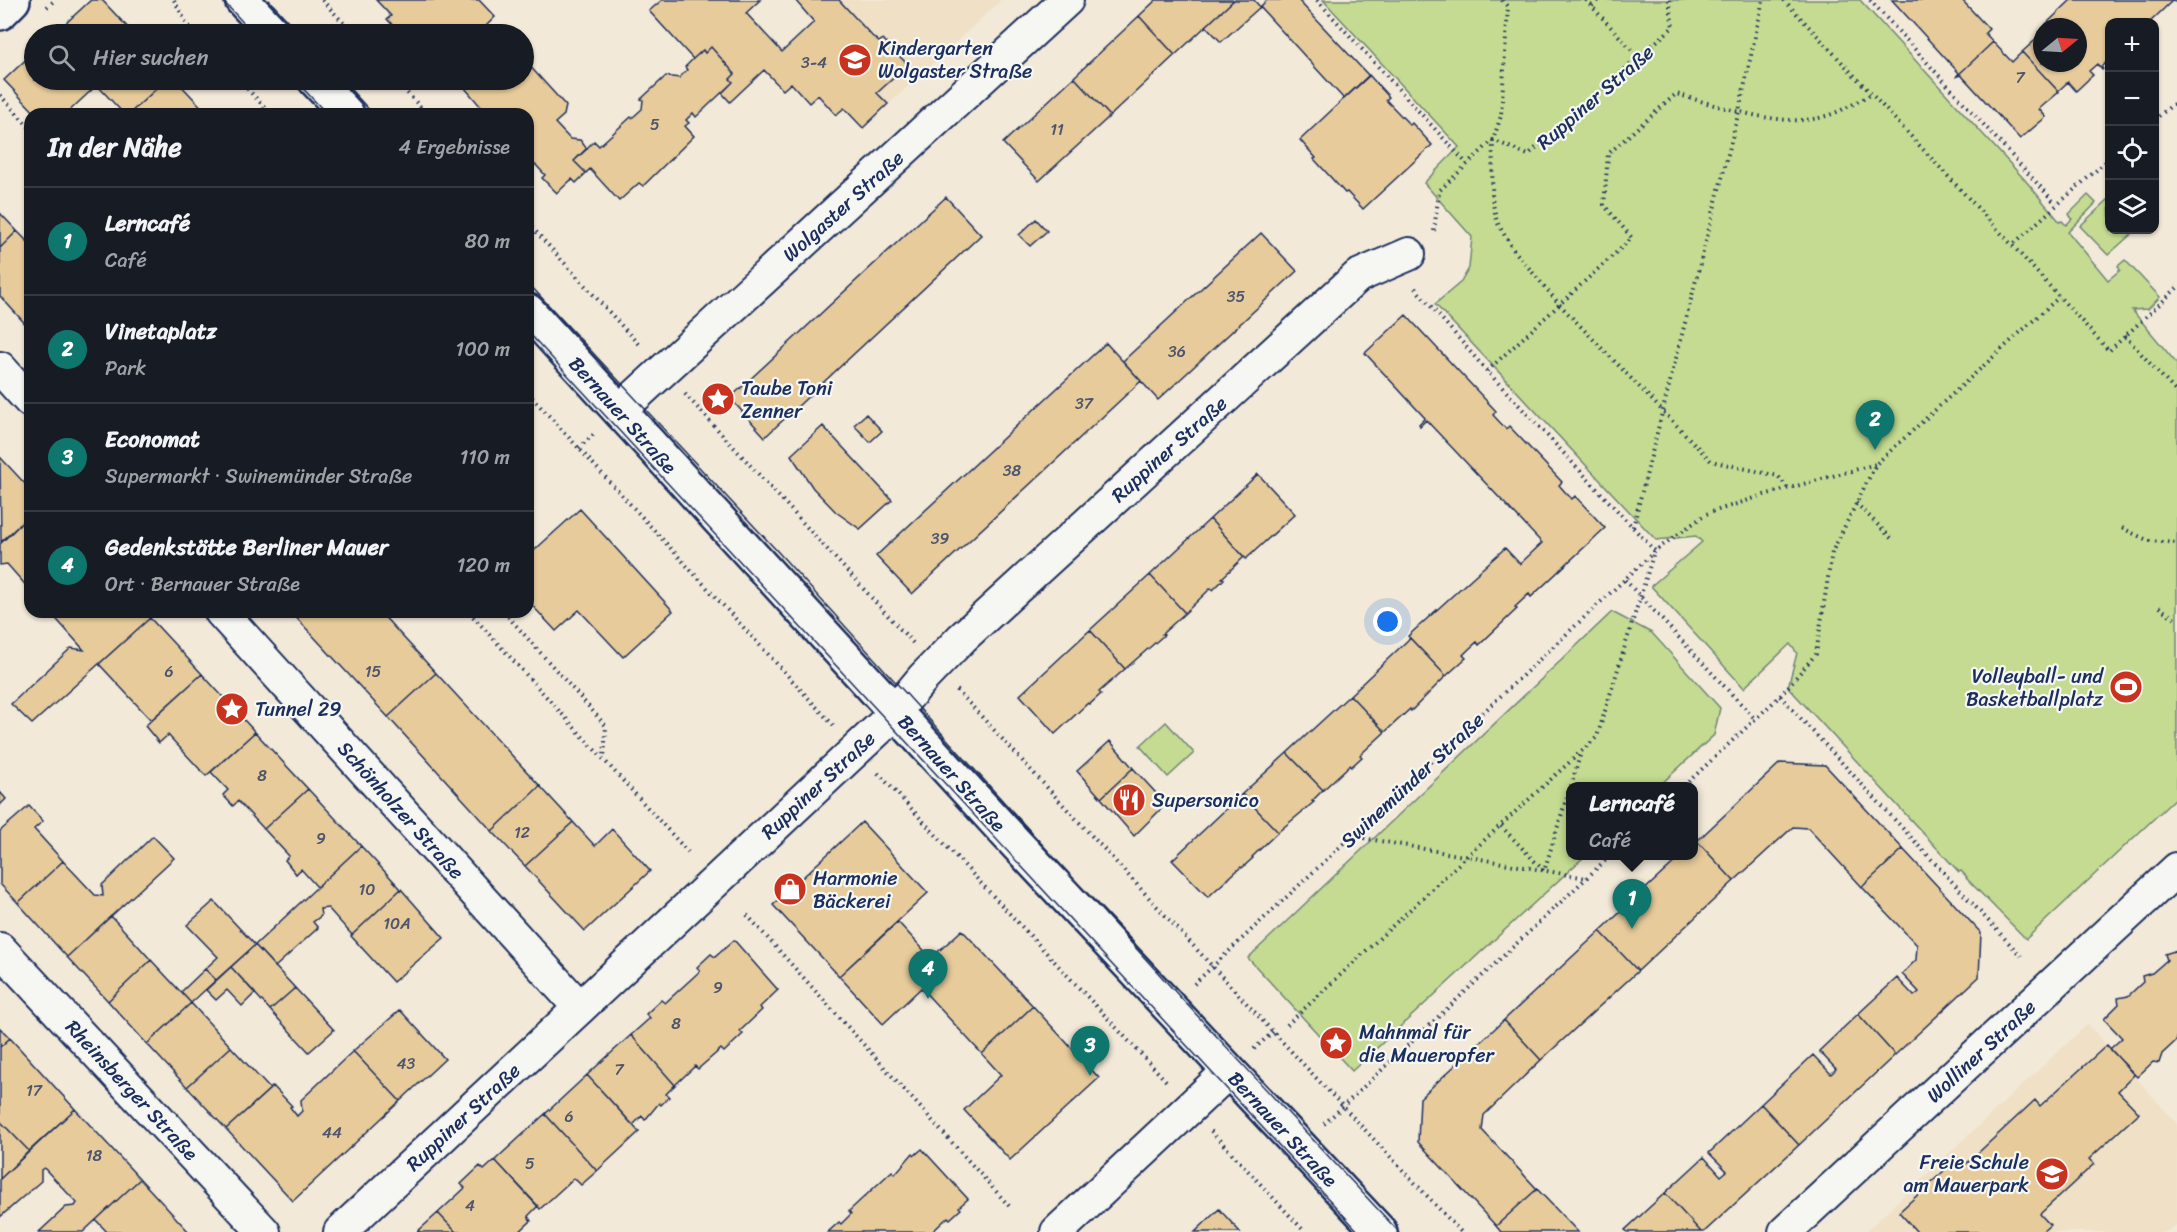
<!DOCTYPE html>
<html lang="de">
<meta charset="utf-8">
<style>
:root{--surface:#171b24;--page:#242831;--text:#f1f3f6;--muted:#9ea1a6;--line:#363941;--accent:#0f766e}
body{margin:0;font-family:Sriracha,sans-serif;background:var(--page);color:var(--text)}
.controls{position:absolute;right:18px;top:18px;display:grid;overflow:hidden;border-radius:12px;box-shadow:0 2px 4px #0004}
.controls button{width:54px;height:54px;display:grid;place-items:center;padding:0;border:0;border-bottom:2px solid var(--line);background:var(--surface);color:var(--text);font:30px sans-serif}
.compass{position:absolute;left:2033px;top:18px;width:54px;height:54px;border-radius:50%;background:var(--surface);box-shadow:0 2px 4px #0004;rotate:72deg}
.you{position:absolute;left:1388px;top:622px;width:21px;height:21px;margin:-15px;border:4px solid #fff;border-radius:50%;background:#1a73e8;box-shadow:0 0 0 9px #1a73e833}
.badge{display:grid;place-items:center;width:39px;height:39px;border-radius:50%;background:var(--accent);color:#fff;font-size:20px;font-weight:700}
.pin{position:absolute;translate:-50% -50px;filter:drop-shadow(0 2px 3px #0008)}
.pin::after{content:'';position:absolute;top:32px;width:21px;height:18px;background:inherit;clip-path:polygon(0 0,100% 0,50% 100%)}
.popup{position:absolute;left:1566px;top:782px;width:132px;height:78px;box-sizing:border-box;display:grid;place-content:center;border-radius:12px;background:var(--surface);filter:drop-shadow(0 2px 4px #0005);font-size:20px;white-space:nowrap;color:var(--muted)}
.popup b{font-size:22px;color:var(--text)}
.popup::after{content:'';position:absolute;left:50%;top:100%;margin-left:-12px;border:12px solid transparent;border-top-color:var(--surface)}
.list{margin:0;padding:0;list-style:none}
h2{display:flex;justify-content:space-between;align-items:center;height:78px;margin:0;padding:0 24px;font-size:26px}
h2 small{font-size:20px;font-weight:400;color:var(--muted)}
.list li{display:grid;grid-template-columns:39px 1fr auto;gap:18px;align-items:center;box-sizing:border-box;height:108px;padding:0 24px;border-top:2px solid var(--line)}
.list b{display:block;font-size:22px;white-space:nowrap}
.list p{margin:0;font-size:20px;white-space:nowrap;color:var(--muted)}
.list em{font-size:20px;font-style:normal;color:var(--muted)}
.icon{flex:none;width:33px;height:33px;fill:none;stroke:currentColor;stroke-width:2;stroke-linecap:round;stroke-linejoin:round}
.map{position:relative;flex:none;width:2177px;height:1232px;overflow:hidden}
.search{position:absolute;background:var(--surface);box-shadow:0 2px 4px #0004;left:24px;top:24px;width:510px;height:66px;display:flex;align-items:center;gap:15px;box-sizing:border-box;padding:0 21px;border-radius:33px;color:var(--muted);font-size:22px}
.panel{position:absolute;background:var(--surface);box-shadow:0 2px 4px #0004;left:24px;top:108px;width:510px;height:510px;border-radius:18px}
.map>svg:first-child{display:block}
.built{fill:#efe0c6}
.green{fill:#c4db91;stroke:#708578;stroke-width:1.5}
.building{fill:#e7cb9b;stroke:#1b2f5e;stroke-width:1.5}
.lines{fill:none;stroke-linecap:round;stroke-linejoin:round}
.street-casing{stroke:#1b2f5e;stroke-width:36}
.secondary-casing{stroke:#1b2f5e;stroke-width:38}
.path{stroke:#1b2f5e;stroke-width:4;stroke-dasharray:1.5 4.5;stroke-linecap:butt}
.street{stroke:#f6f6f2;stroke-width:32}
.secondary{stroke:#f6f6f2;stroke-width:33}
.tram{stroke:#1b2f5e;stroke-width:1.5}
.labels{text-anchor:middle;stroke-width:4.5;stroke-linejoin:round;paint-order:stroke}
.number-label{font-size:16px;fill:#4e566d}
.poi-label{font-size:20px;fill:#1b2f5e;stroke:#f6f6f2;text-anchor:start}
.street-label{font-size:20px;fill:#1b2f5e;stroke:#f6f6f2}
</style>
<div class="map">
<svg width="2177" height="1232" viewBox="0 0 2177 1232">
<rect width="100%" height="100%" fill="#f2e9d8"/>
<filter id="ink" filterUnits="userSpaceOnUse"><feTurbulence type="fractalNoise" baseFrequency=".0167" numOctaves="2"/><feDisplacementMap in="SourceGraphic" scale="12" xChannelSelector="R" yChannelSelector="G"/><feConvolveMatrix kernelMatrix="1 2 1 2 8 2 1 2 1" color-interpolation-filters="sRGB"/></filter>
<g filter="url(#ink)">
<path class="built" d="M839,0H1001L863,128L844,109L836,115L818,95L809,103L791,83L783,90L764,70Z
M2088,1024L2177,1124V1224L2166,1232H1865Z"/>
<path class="green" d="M1323,0H1860L2025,180L2060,222L2062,221L2066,225L2072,219L2069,214L2088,195L2096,203L2068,232L2108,280L2120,270L2118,266L2125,260L2160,297L2148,309L2132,310L2177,364V797L2026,939L1966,878L1967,877L1961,871L1959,872L1788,687L1797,653L1790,644L1744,688L1651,586L1702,542L1696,536L1656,540L1435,304L1461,282L1469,268L1472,237L1424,183L1459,147Z
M2109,199L2110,230H2136L2108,255L2080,226Z
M1612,612L1652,633L1720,708L1714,735L1659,786H1570V856H1585L1352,1071L1248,958Z
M1166,722L1194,753L1168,777L1140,746Z"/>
<path class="building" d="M91,0H102L134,34H54Z
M376,0H479L495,17L485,27L492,34H401L387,19L391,16Z
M662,0H760L746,13L782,52L814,22L795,0H839L872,36L879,42L883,39L908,65L877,93L888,104L863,128L844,108L836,115L818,95L809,103L791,83L783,90L764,70L730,102L722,93L733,82L730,79L735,74L711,47L705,53L703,50L693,59L649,11Z
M1156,0H1234L1175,55L1139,16Z
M1234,0H1254L1260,7L1221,42L1206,26Z
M1267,0H1298L1369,76L1344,99L1260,7Z
M1892,0H1962L1989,29L1985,33L1993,42L1956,77L1959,73Z
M2071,0H2174L2176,2L2172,1L2150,22H2110V59L2101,67L2103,69L2102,70L2097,64L2089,71L2093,75L2076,91L2068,82L2058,91L2022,52L2041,35L2038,31L2042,34V63H2078V27H2049L2046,24Z
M1139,16L1175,55L1110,116L1074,77Z
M1993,42L2012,62L2022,52L2059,92L2039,109L2046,117L2020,139L1961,75L1956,77Z
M711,47L735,74L730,79L733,82L696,117L693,113L686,120L689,123L685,126L694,136L643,186L639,183L619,201L590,169L586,173L574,161L594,141L599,146L631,117L632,118L642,109L643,100L641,99L666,76L679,78L687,70L685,67L693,59L703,50L705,53Z
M34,52V80H166L129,114H124L97,85L66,114H36L4,80Z
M524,63H527L566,106L564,115L555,123L570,139L580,140L587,149L574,161L586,173L576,183L572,179L557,193L542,178L545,175L536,165H528V114H483L479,110L482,108L459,81L461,80H524Z
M1369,75L1389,97L1386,100L1410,125L1412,123L1432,145L1363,209L1347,192L1345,193L1314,159L1316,158L1300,140Z
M1074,77L1110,116L1039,181L1003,143Z
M166,80H176L208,114H129Z
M946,197L981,235L765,437L730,398Z
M0,213L17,231L0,248Z
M1036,219L1047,231L1030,246L1019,235Z
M17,231L30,244V329L0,296V248Z
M1261,233L1297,271L1158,400L1123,361Z
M1406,315L1496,411L1493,415L1506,429L1509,426L1562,482L1559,485L1566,493L1572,499L1575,496L1605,528L1531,597L1529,594L1515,607L1517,609L1479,645L1477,642L1469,649L1463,655L1466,658L1446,676L1408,636L1505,548L1520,564L1542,543L1426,420L1420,426L1419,424L1425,418L1365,353Z
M1106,343L1141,381L912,594L876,556Z
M866,414L882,431L870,442L854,425Z
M823,426L892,500L860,529L836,512L813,488L791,455Z
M0,457L30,489V515L1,542Z
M1258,474L1295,514L1246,559L1210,519Z
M580,509L673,611L623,657L579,610L556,631L528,601V556Z
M30,515V590L7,564L0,565V544Z
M1210,519L1244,557L1222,578L1224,579L1213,590L1211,588L1185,613L1150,575Z
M1150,575L1185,613L1162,634L1164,635L1125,669L1090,630Z
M50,612H144L150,618L32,724L11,704L71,648L84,650Z
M291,612H380L436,673L388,717Z
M150,618L202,674L151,720L99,664Z
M1090,630L1125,669L1099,692L1101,694L1090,704L1088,703L1055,734L1020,695Z
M1410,638L1446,676L1411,711L1410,709L1385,732L1350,695Z
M436,673L540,786L492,831L388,717Z
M202,674L255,732L206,776L168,735L159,743L145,726Z
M1350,695L1385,732L1360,755L1362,757L1351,767L1350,765L1323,790L1287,753Z
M255,732L308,789L264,829L238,801L233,806L223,795L228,790L211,772Z
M1110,741L1133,768L1101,798L1077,771Z
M1287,753L1323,790L1312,801L1314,802L1278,832L1242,794Z
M1780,763L1825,765L1903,849L1862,887L1808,828L1793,827L1734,881L1697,841Z
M1133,768L1166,804L1134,836L1101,798Z
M540,786L573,822L525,866L492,831Z
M308,789L361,846L317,887L301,869L296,874L285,860L289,856L264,829Z
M0,792L6,799L0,805Z
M1242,794L1278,832L1252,857L1253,858L1242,868L1241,867L1208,897L1172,860Z
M29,806L43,821L34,829L63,861L18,903L0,884V831Z
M573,822L595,846L612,829L650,871L585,931L525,866Z
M862,822L928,893L839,976L773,905Z
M153,836L174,858L67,957L18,903L63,861L95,895L103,896L102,885Z
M1697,841L1734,881L1638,971L1600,931L1681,856H1694V843Z
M361,846L401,889L352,935L328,908L320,909L321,916L313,922L318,928L275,967L255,945Z
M1903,849L1981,933L1979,977L1895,1055L1858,1014L1897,978L1914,996L1919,992L1902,974L1916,960L1917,945L1862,887Z
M401,889L444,938L393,982L351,936Z
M214,901L255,945L216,980L205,969L218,957L187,925Z
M111,916L151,960L108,1001L67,957Z
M898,922L931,958L962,930L1033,1006L982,1054L921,988L883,1024L839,976Z
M1600,931L1638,971L1541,1060L1504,1020Z
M734,940L778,990L760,1007L762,1010L740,1031L743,1034L724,1052L721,1049L698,1069L695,1066L675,1085L631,1035L650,1018L646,1014L661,1000L665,1003L700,971L697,967L711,954L715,957Z
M255,945L295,988L270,1010L231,967Z
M2177,950V1040L2162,1054L2159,1063L2153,1062L2137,1077L2110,1049L2122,1038L2104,1019L2119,1004L2118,998L2128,996L2143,982L2142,976L2152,973L2167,960L2165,954Z
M151,960L191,1003L147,1044L108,1001Z
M231,967L255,993L242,1006L227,990L216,1000L206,990Z
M205,969L216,980L191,1003L181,992Z
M295,988L334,1030L309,1052L270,1010Z
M191,1003L231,1047L187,1087L147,1044Z
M1033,1006L1099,1078L1010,1160L964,1110L1001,1075L982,1054Z
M400,1010L445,1059L400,1101L353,1051Z
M1858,1014L1895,1055L1799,1145L1761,1104L1813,1055L1831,1074L1836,1069L1819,1051Z
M1504,1020L1541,1060L1484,1115L1482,1130L1537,1189L1496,1226L1418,1142L1420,1098Z
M0,1028L10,1038L0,1047Z
M631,1035L675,1085L666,1094L669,1097L661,1105L659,1103L645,1120L642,1116L633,1125L587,1075Z
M10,1038L75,1109L29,1151L0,1121V1047Z
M2107,1045L2134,1075L2118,1091L2139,1113L2089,1159L2094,1164L2040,1214L2050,1225L2042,1232H1917L1899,1212L1958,1158L1965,1165L2035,1100L2040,1106Z
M231,1047L270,1089L226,1129L187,1087Z
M353,1051L400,1101L293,1201L226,1129L273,1086L292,1106L290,1107L297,1116L302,1111L301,1100Z
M587,1075L639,1132L597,1171L545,1114Z
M1761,1104L1799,1145L1704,1232H1701L1665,1193L1704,1157L1721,1176L1727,1171L1709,1153Z
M75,1109L140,1179L83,1232H39L66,1207L75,1206L77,1203L44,1168L41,1170V1181L0,1217V1179Z
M545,1114L597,1171L581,1185L574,1178L540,1209L495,1160Z
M0,1121L29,1151L0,1179Z
M922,1149L968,1199L959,1207L961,1209L950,1219L948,1217L932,1232H828L839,1222L841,1224L851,1214L849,1211L892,1171L895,1174L913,1153L915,1155Z
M495,1160L538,1206L528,1216L531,1221L519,1232H456L438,1213L465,1188L461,1184L480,1166L484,1170Z
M140,1179L189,1232H107L96,1220Z
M1537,1189L1578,1232H1501L1496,1226Z
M1665,1193L1701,1232H1628L1625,1230Z
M1219,1209L1240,1232H1195Z
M438,1213L456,1232H417Z"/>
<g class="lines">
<defs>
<path id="street" d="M0,368L30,401
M619,411L1067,0
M221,612L580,1008
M0,949L264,1232
M340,1232L887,721L923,678L962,638L1358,276L1409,254
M1057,1232L1228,1072
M1785,1232L2177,869"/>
<path id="secondary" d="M242,0L274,34
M0,13L13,0
M315,80L347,114
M528,311L1007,834L1380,1232"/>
</defs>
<use href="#street" class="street-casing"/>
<use href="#secondary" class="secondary-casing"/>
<path class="path" d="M174,0L187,24L197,34
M322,0L354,34
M1317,0L1467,164
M1502,0L1508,7L1501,116L1493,140L1492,199L1497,222L1512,248L1560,305L1711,461L1778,476L1788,488
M1586,0L1639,58
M1784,0L2012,245
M1870,0L2056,204
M1592,6L1598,0
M47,7L55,0
M239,80L271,114
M395,80L427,114
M0,95L30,128
M2154,120L2177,101
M2110,158L2012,245L2109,351L2177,288
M528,223L641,347
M1434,231L1439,191L1493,140L1528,155L1673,27L1669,0
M1415,288L1487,371L1655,551
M2125,336L2177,393
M1487,371L1632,238L1604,205L1608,154L1676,94C1717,105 1784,130 1826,116C1842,111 1857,102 1872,94
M528,393L834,726
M685,394L913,643
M579,448L594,434
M1856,503L1891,538
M1633,527L1739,111L1763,0
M2122,528L2149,541L2177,543
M1625,580L1755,719
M2159,607L2177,620
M469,612L688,852
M504,612L606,726L604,759
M957,690L1273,1032L1461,1232
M1780,696L2021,956
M878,773L1168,1083
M1571,786L1581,752
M1684,786L1780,696L1816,654L1832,552L1876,464L2059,297
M1501,826L1544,871L1570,787
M1352,836L1586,878
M747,915L1010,1207
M1194,984L1655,551L1706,514L1764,495L1876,464
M1287,1025L1466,857L1597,737L1654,552
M1254,1049L1273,1032
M1324,1124L1610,856
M1211,1131L1305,1232"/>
<use href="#street" class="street"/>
<use href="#secondary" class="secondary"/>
<path class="tram" d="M222,0L254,34
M269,0L300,34
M295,80L327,114
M342,80L373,114
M528,283L779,553L1180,997L1399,1232
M528,332L1359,1232"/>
</g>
</g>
<defs>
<symbol id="school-disc" viewBox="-11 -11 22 22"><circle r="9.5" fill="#c8321e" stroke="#f6f6f2"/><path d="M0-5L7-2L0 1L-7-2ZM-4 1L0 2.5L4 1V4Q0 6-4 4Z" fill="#fff"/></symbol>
<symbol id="sight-disc" viewBox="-11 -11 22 22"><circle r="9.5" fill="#c8321e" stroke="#f6f6f2"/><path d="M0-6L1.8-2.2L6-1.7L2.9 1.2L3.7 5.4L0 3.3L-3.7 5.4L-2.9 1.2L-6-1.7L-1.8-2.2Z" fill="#fff"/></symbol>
<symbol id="stadium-disc" viewBox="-11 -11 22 22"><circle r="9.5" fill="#c8321e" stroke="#f6f6f2"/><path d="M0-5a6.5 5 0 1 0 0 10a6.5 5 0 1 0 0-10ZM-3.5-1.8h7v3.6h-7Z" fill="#fff"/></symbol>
<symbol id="restaurant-disc" viewBox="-11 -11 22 22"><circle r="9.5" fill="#c8321e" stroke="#f6f6f2"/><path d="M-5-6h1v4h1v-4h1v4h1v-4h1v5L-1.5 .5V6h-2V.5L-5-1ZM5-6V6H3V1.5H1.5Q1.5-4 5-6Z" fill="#fff"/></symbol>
<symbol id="shop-disc" viewBox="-11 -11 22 22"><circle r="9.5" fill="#c8321e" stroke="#f6f6f2"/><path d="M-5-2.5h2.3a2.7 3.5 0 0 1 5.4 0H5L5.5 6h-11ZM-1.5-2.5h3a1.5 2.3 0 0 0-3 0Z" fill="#fff"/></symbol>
</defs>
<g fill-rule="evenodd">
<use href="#school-disc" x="836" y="41" width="38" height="38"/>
<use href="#sight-disc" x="699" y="380" width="38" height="38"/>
<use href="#stadium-disc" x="2107" y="668" width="38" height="38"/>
<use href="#sight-disc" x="213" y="690" width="38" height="38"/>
<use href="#restaurant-disc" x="1110" y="781" width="38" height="38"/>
<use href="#shop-disc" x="771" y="870" width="38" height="38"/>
<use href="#sight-disc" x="1317" y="1024" width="38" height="38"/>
<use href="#school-disc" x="2033" y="1155" width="38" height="38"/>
</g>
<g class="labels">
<g class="number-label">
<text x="814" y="68">3-4</text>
<text x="2020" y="83">7</text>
<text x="655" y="130">5</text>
<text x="1057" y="135">11</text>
<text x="1236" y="302">35</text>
<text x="1177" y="357">36</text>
<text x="1084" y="409">37</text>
<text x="1012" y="476">38</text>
<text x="940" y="544">39</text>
<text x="169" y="677">6</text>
<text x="373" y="677">15</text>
<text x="262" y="781">8</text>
<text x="522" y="838">12</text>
<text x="321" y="844">9</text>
<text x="367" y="895">10</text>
<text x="397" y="929">10A</text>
<text x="718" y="993">9</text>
<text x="676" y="1029">8</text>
<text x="406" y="1069">43</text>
<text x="619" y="1075">7</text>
<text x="34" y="1096">17</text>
<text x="569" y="1122">6</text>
<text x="332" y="1138">44</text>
<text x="94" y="1161">18</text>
<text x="530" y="1169">5</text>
<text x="470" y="1211">4</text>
</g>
<g class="poi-label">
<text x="878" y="55">Kindergarten<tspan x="878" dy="23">Wolgaster Straße</tspan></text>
<text x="741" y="395">Taube Toni<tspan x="741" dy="23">Zenner</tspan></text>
<text x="2103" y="683" text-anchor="end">Volleyball- und<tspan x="2103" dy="23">Basketballplatz</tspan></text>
<text x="255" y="716">Tunnel 29</text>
<text x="1152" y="807">Supersonico</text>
<text x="813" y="885">Harmonie<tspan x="813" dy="23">Bäckerei</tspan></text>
<text x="1359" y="1039">Mahnmal für<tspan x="1359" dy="23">die Maueropfer</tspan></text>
<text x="2029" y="1169" text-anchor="end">Freie Schule<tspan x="2029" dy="23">am Mauerpark</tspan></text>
</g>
<g class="street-label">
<text transform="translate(1595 97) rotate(-41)" y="7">Ruppiner Straße</text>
<text transform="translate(843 206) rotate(-42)" y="7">Wolgaster Straße</text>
<text transform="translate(623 415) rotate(48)" y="7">Bernauer Straße</text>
<text transform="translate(1169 449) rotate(-42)" y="7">Ruppiner Straße</text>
<text transform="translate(952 773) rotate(48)" y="7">Bernauer Straße</text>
<text transform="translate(1412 780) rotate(-43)" y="7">Swinemünder Straße</text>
<text transform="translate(818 785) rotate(-43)" y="7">Ruppiner Straße</text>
<text transform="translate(401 810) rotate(48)" y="7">Schönholzer Straße</text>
<text transform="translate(1981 1051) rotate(-43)" y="7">Wolliner Straße</text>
<text transform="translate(132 1090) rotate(47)" y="7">Rheinsberger Straße</text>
<text transform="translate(463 1117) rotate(-43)" y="7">Ruppiner Straße</text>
<text transform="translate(1283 1129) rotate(47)" y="7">Bernauer Straße</text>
</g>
</g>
</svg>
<div class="controls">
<button>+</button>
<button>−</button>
<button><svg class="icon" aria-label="locate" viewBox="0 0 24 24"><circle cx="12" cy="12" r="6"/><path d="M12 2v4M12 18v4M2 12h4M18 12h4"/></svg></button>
<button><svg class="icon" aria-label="layers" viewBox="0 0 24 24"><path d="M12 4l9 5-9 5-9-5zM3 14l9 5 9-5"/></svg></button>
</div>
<svg class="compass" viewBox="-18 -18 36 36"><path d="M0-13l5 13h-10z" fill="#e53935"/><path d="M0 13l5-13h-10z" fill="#9ea1a6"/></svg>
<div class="you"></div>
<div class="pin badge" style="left:1632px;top:929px">1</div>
<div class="popup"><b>Lerncafé</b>Café</div>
<div class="pin badge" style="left:1875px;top:450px">2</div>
<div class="pin badge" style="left:1090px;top:1076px">3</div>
<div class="pin badge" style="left:928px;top:999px">4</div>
<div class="search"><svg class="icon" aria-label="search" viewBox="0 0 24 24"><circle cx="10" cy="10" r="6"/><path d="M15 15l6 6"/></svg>Hier suchen</div>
<section class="panel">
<h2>In der Nähe<small>4 Ergebnisse</small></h2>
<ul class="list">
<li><span class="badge">1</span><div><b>Lerncafé</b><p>Café</p></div><em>80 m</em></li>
<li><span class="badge">2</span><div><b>Vinetaplatz</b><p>Park</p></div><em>100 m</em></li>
<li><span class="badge">3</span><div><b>Economat</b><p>Supermarkt · Swinemünder Straße</p></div><em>110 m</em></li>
<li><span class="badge">4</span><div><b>Gedenkstätte Berliner Mauer</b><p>Ort · Bernauer Straße</p></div><em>120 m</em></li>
</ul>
</section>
</div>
